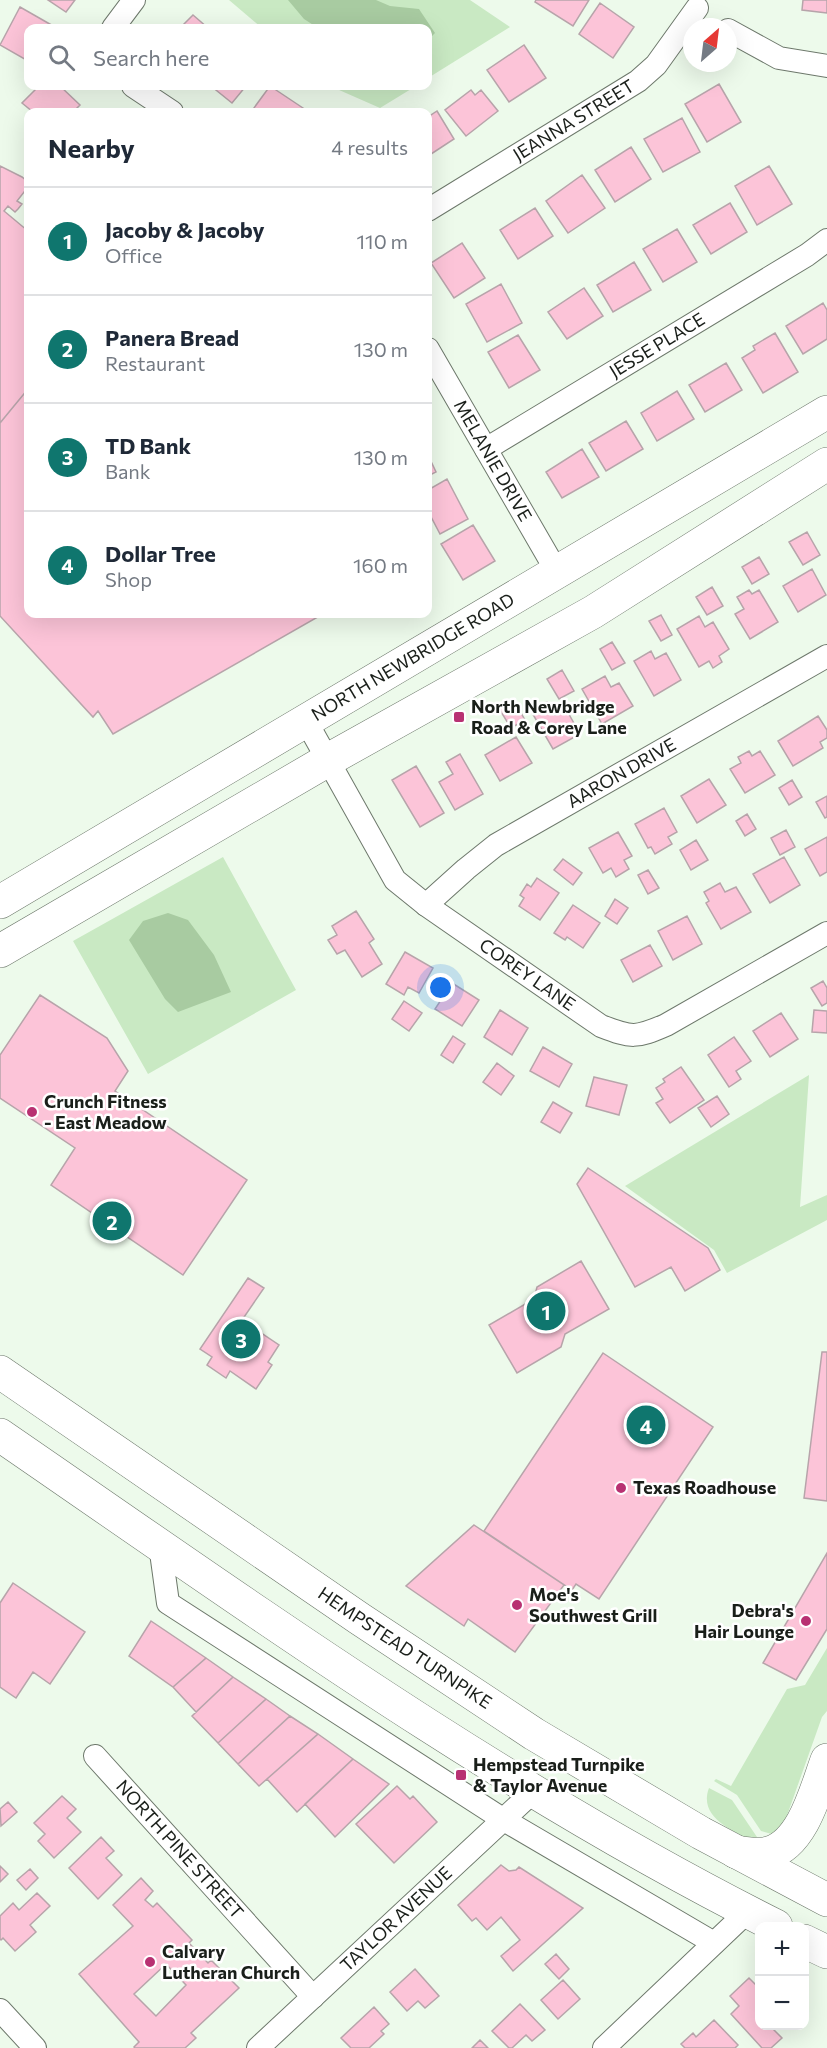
<!DOCTYPE html>
<meta charset="utf-8">
<style>
:root{--surface:#fff;--page:#f6f6f7;--text:#1f2937;--muted:#747a83;--line:#e0e1e3;--accent:#0f766e}
body{margin:0;font-family:Commissioner,sans-serif;background:var(--page);color:var(--text)}
.controls{position:absolute;right:18px;bottom:18px;display:grid;overflow:hidden;border-radius:12px;box-shadow:0 6px 24px #0002}
.controls button{width:54px;height:54px;display:grid;place-items:center;padding:0;border:0;border-bottom:2px solid var(--line);background:var(--surface);color:var(--text);font:30px sans-serif}
.compass{position:absolute;left:683px;top:18px;width:54px;height:54px;border-radius:50%;background:var(--surface);box-shadow:0 6px 24px #0002;rotate:28deg}
.you{position:absolute;left:441px;top:988px;width:21px;height:21px;margin:-15px;border:4px solid #fff;border-radius:50%;background:#1a73e8;box-shadow:0 0 0 9px #1a73e833}
.badge{display:grid;place-items:center;width:39px;height:39px;border-radius:50%;background:var(--accent);color:#fff;font-size:20px;font-weight:700}
.pin{position:absolute;translate:-50% -50%;border:3px solid #fff;box-shadow:0 2px 6px #0006}
.list{margin:0;padding:0;list-style:none}
h2{display:flex;justify-content:space-between;align-items:center;height:78px;margin:0;padding:0 24px;font-size:26px}
h2 small{font-size:20px;font-weight:400;color:var(--muted)}
.list li{display:grid;grid-template-columns:39px 1fr auto;gap:18px;align-items:center;box-sizing:border-box;height:108px;padding:0 24px;border-top:2px solid var(--line)}
.list b{display:block;font-size:22px;white-space:nowrap}
.list p{margin:0;font-size:20px;white-space:nowrap;color:var(--muted)}
.list em{font-size:20px;font-style:normal;color:var(--muted)}
.icon{flex:none;width:33px;height:33px;fill:none;stroke:currentColor;stroke-width:2;stroke-linecap:round;stroke-linejoin:round}
.map{position:relative;flex:none;width:827px;height:2048px;overflow:hidden}
.search{position:absolute;background:var(--surface);box-shadow:0 6px 24px #0002;left:24px;top:24px;width:408px;height:66px;display:flex;align-items:center;gap:15px;box-sizing:border-box;padding:0 21px;border-radius:12px;color:var(--muted);font-size:22px}
.panel{position:absolute;background:var(--surface);box-shadow:0 6px 24px #0002;left:24px;top:108px;width:408px;height:510px;border-radius:12px}
.map>svg:first-child{display:block}
.green{fill:#c9e9c3}
.water{fill:#a8cba1}
.building{fill:#fcc4d8;stroke:#b7a4aa;stroke-width:1.5;fill-rule:evenodd}
.lines{fill:none;stroke-linecap:round;stroke-linejoin:round}
.minor-casing{stroke:#6d786b;stroke-width:24}
.primary-casing{stroke:#6d786b;stroke-width:34}
.motorway-casing{stroke:#6d786b;stroke-width:34}
.minor{stroke:#fff;stroke-width:22}
.primary{stroke:#fff;stroke-width:33}
.motorway{stroke:#fff;stroke-width:33}
.poi-dot{fill:#b83172;stroke:#fff;stroke-width:2}
.labels{text-anchor:middle;stroke-width:5;stroke-linejoin:round;paint-order:stroke}
.street-label{font-size:18px;fill:#1a1f1a;stroke:#fff}
.poi-label{font-size:18px;font-weight:bold;fill:#1a1f1a;stroke:#fff;text-anchor:start}
</style>
<div class="map">
<svg width="827" height="2048" viewBox="0 0 827 2048">
<rect width="100%" height="100%" fill="#edfaeb"/>
<path class="green" d="M229,0H470L510,27L428,78V28H262Z
M330,86H416L380,108Z
M223,857L296,990L148,1074L73,941Z
M809,1075L800,1207L827,1195V1220L727,1273L714,1250L625,1186Z
M827,1648V1711L822,1717L784,1824L775,1835L761,1831L737,1795L714,1781L716,1779L731,1786L787,1689L805,1685Z
M709,1788L732,1800L757,1837L752,1842C732,1830 698,1817 709,1788Z"/>
<path class="water" d="M288,0H376L390,6L419,9L435,33L428,40V28H318L304,19Z
M168,913L188,920L214,955L231,992L178,1012L165,999L129,940L143,921Z"/>
<path class="building" d="M48,0H75L66,12Z
M536,0H589L573,26L535,2Z
M803,0H827V13L802,10Z
M600,3L634,27L613,58L579,34Z
M20,7L55,27L54,28H28V61L0,45Z
M193,15L208,28H180Z
M524,45L546,78L509,102L487,70Z
M719,84L741,122L707,142L685,104Z
M39,86H60L80,105L73,112H33L22,103Z
M211,86H246L232,103Z
M270,86L306,110L304,112H251Z
M471,90L475,95L481,90L498,111L466,136L445,110Z
M437,111L454,139L428,156V117Z
M682,118L700,152L663,172L644,139Z
M631,147L651,179L615,202L595,170Z
M0,166L22,177L28,182V187L17,201L22,204L18,209L15,212L8,206L4,211L28,231V389L0,423Z
M769,166L792,204L757,225L735,186Z
M582,175L605,208L568,233L546,201Z
M730,203L747,232L711,254L693,225Z
M535,208L553,236L518,259L500,230Z
M677,229L697,262L663,282L643,249Z
M462,243L485,278L454,298L431,263Z
M634,262L651,290L613,312L597,285Z
M501,284L522,323L487,342L466,304Z
M584,288L603,316L567,339L548,312Z
M823,303L827,310V339L803,354L786,326Z
M775,333L798,372L763,393L742,358L755,350L753,346Z
M518,335L540,370L509,388L488,352Z
M726,363L742,390L705,412L689,385Z
M28,389V614H323L113,734L98,711L93,717L0,616V423Z
M677,391L694,419L657,441L641,413Z
M626,421L643,449L606,471L589,443Z
M582,449L599,477L562,498L546,472Z
M428,455L436,472L428,476Z
M447,479L468,519L440,534L428,511V490Z
M473,525L495,561L463,580L441,544Z
M807,532L820,555L803,565L789,542Z
M759,557L769,574L752,584L742,567Z
M812,569L826,595L798,612L783,586Z
M712,587L723,606L707,615L696,597Z
M749,590L752,594L759,590L778,622L750,639L735,614L744,609L737,597Z
M661,615L672,635L661,641L649,621Z
M699,616L705,627L713,622L729,649L719,656L722,662L713,668L709,661L699,667L677,629Z
M612,642L625,663L612,670L600,649Z
M651,651L655,659L666,653L681,680L654,696L634,661Z
M562,670L574,691L559,699L547,679Z
M605,676L611,687L619,683L633,706L602,724L582,689Z
M513,699L525,720L511,728L498,707Z
M547,702L555,715L566,709L580,734L553,749L531,711Z
M818,716L827,730V738L820,742L823,748L793,766L778,741Z
M516,737L532,763L500,781L485,755Z
M749,751L752,756L760,751L775,775L745,793L730,769L741,763L738,757Z
M460,754L483,794L455,810L439,782L453,774L446,762Z
M416,766L444,813L420,827L392,780Z
M709,779L726,805L697,823L681,796Z
M792,780L802,797L789,805L779,788Z
M827,796V817L825,818L816,802Z
M664,808L677,832L668,837L672,844L655,854L651,847L648,848L635,824Z
M747,814L756,829L745,836L736,821Z
M786,830L795,847L780,855L771,838Z
M618,832L632,856L624,860L629,869L616,877L611,868L603,873L589,848Z
M827,837V872L820,876L805,849Z
M696,840L708,860L691,870L680,850Z
M784,857L800,885L770,903L753,874Z
M563,859L582,873L573,885L554,870Z
M648,870L659,888L648,894L638,875Z
M537,878L559,893L540,920L519,906L524,898L520,895L527,884L531,887Z
M720,883L725,892L736,887L751,912L721,929L706,903L709,901L704,892Z
M615,899L628,908L617,924L605,916Z
M573,905L600,923L583,948L567,937L565,940L554,933Z
M356,911L374,939L369,943L382,964L362,977L345,950L337,954L328,940L337,935L332,926Z
M687,916L702,944L673,960L658,931Z
M650,945L662,966L633,982L621,960Z
M405,952L433,968L419,993L408,987L404,995L386,984Z
M823,981L827,988V1003L822,1006L811,988Z
M452,983L479,1000L462,1026L435,1009Z
M40,995L107,1038L128,1071L115,1091L247,1180L183,1275L51,1185L75,1148L0,1098V1055Z
M404,1001L422,1013L409,1031L392,1019Z
M500,1010L528,1028L512,1055L484,1037Z
M814,1010L827,1011V1033L812,1032Z
M781,1013L798,1039L770,1057L753,1031Z
M453,1036L465,1044L453,1063L441,1055Z
M734,1037L751,1061L736,1071L741,1079L729,1087L708,1055Z
M543,1047L572,1064L559,1087L530,1071Z
M497,1063L514,1076L501,1095L483,1082Z
M681,1067L704,1100L670,1123L656,1103L663,1099L656,1088L665,1082L663,1079Z
M594,1077L627,1085L619,1115L586,1106Z
M717,1096L729,1114L711,1127L698,1108Z
M553,1102L572,1113L560,1133L541,1122Z
M588,1168L708,1248L720,1270L685,1291L671,1267L635,1287L577,1184Z
M581,1261L609,1309L565,1334L561,1347L517,1373L489,1325L534,1299L537,1287Z
M248,1278L264,1288L242,1320L279,1345L268,1362L272,1365L256,1389L230,1371L226,1378L207,1365L212,1357L200,1349Z
M822,1352H827V1501L804,1498Z
M603,1353L713,1427L599,1599L576,1584L572,1590L484,1531Z
M474,1525L564,1585L515,1652L468,1619L464,1626L406,1586Z
M827,1553V1629L796,1680L763,1663Z
M13,1583L85,1632L50,1684L33,1672L16,1698L0,1687V1603Z
M151,1621L206,1658L173,1687L129,1656Z
M206,1658L233,1677L196,1712L173,1687Z
M233,1677L266,1699L218,1743L192,1716Z
M266,1699L290,1716L238,1764L218,1743Z
M290,1716L318,1734L259,1786L238,1764Z
M318,1734L353,1759L297,1812L267,1779Z
M353,1759L389,1784L335,1837L305,1804Z
M397,1786L410,1799L413,1796L437,1822L394,1863L356,1824Z
M62,1796L76,1809L67,1818L81,1832L54,1858L38,1841L45,1834L34,1823Z
M8,1802L17,1812L1,1826L0,1809Z
M101,1837L114,1851L106,1858L122,1875L98,1899L69,1868Z
M501,1865L509,1871L516,1870L519,1867L583,1908L513,1971L501,1956L520,1940L501,1917L487,1930L476,1918L472,1921L458,1905Z
M0,1866L8,1874L0,1882Z
M30,1869L38,1878L26,1890L17,1880Z
M141,1878L153,1891L145,1900L153,1907L157,1903L192,1940L189,1943L208,1963L211,1960L239,1988L191,2033L196,2038L185,2048H135L134,2047L139,2042L79,1974L133,1926L113,1905ZM166,1964L186,1985L156,2016L134,1994Z
M37,1893L50,1906L30,1925L36,1932L15,1951L3,1938L1,1940L0,1939V1916L13,1903L19,1910Z
M556,1954L569,1969L559,1979L545,1964Z
M415,1969L439,1996L425,2008L418,2001L407,2011L390,1992Z
M749,1978L760,1989V2026H770L782,2038L771,2048H762L731,2014L739,2006L730,1996Z
M563,1980L580,1999L558,2019L541,2000Z
M520,2004L545,2030L532,2041L526,2035L512,2048H509L492,2031Z
M374,2007L389,2024L381,2031L384,2034L369,2048H351L341,2038Z
M714,2020L738,2045L735,2048H685L681,2044L693,2033L696,2037Z
M480,2040L488,2048H472Z"/>
<g class="lines">
<defs>
<g id="minor">
<path d="M113,28L134,0"/>
<path d="M728,30L779,58L827,66"/>
<path d="M133,86L172,112"/>
<path id="s1" d="M428,210L638,81L656,65L697,8"/>
<path id="s2" d="M428,349L557,572"/>
<path id="s3" d="M486,449L807,255L827,240"/>
<path id="s4" d="M306,721L395,880L426,905L601,1026C632,1038 636,1038 666,1025L827,933"/>
<path id="s5" d="M426,905L466,869L496,845L827,656"/>
<path d="M160,1545L168,1603L504,1820L714,1943"/>
<path id="s6" d="M95,1756L313,1997"/>
<path d="M0,2010L35,2048"/>
<path id="s7" d="M258,2048L534,1791"/>
<path d="M604,2048L747,1912"/>
</g>
<g id="primary">
<path id="s8" d="M0,902L827,412"/>
<path d="M0,951L328,760L593,612L827,464"/>
<path id="s9" d="M0,1372L360,1619L534,1734L701,1833L827,1900"/>
<path d="M0,1435C253,1609 501,1788 776,1926"/>
<path d="M804,1941L827,1952"/>
</g>
<path id="motorway" d="M736,1852C747,1854 758,1856 769,1853C803,1844 816,1790 827,1760"/>
</defs>
<use href="#minor" class="minor-casing"/>
<use href="#primary" class="primary-casing"/>
<use href="#motorway" class="motorway-casing"/>
<use href="#minor" class="minor"/>
<use href="#primary" class="primary"/>
<use href="#motorway" class="motorway"/>
</g>
<g class="poi-dot">
<rect x="453" y="711" width="12" height="12" rx="3"/>
<circle cx="32" cy="1112" r="6"/>
<circle cx="621" cy="1488" r="6"/>
<circle cx="517" cy="1605" r="6"/>
<circle cx="806" cy="1621" r="6"/>
<rect x="455" y="1769" width="12" height="12" rx="3"/>
<circle cx="150" cy="1962" r="6"/>
</g>
<g class="labels">
<g class="street-label">
<text dy="6" stroke="none"><textPath href="#s1" startOffset="171">JEANNA STREET</textPath></text>
<text dy="6" stroke="none"><textPath href="#s3" startOffset="200">JESSE PLACE</textPath></text>
<text dy="6" stroke="none"><textPath href="#s2" startOffset="129">MELANIE DRIVE</textPath></text>
<text dy="6" stroke="none"><textPath href="#s8" startOffset="480">NORTH NEWBRIDGE ROAD</textPath></text>
<text dy="6" stroke="none"><textPath href="#s5" startOffset="237">AARON DRIVE</textPath></text>
<text dy="6" stroke="none"><textPath href="#s4" startOffset="345">COREY LANE</textPath></text>
<text dy="6" stroke="none"><textPath href="#s9" startOffset="490">HEMPSTEAD TURNPIKE</textPath></text>
<text dy="6" stroke="none"><textPath href="#s6" startOffset="126">NORTH PINE STREET</textPath></text>
<text dy="6" stroke="none"><textPath href="#s7" startOffset="189">TAYLOR AVENUE</textPath></text>
</g>
<g class="poi-label">
<text x="471" y="713">North Newbridge<tspan x="471" dy="21">Road &amp; Corey Lane</tspan></text>
<text x="44" y="1108">Crunch Fitness<tspan x="44" dy="21">- East Meadow</tspan></text>
<text x="633" y="1494">Texas Roadhouse</text>
<text x="529" y="1601">Moe's<tspan x="529" dy="21">Southwest Grill</tspan></text>
<text x="794" y="1617" text-anchor="end">Debra's<tspan x="794" dy="21">Hair Lounge</tspan></text>
<text x="473" y="1771">Hempstead Turnpike<tspan x="473" dy="21">&amp; Taylor Avenue</tspan></text>
<text x="162" y="1958">Calvary<tspan x="162" dy="21">Lutheran Church</tspan></text>
</g>
</g>
</svg>
<div class="controls">
<button>+</button>
<button>−</button>
</div>
<svg class="compass" viewBox="-18 -18 36 36"><path d="M0-13l5 13h-10z" fill="#e53935"/><path d="M0 13l5-13h-10z" fill="#747a83"/></svg>
<div class="you"></div>
<div class="pin badge" style="left:546px;top:1311px">1</div>
<div class="pin badge" style="left:112px;top:1221px">2</div>
<div class="pin badge" style="left:241px;top:1339px">3</div>
<div class="pin badge" style="left:646px;top:1425px">4</div>
<div class="search"><svg class="icon" aria-label="search" viewBox="0 0 24 24"><circle cx="10" cy="10" r="6"/><path d="M15 15l6 6"/></svg>Search here</div>
<section class="panel">
<h2>Nearby<small>4 results</small></h2>
<ul class="list">
<li><span class="badge">1</span><div><b>Jacoby &amp; Jacoby</b><p>Office</p></div><em>110 m</em></li>
<li><span class="badge">2</span><div><b>Panera Bread</b><p>Restaurant</p></div><em>130 m</em></li>
<li><span class="badge">3</span><div><b>TD Bank</b><p>Bank</p></div><em>130 m</em></li>
<li><span class="badge">4</span><div><b>Dollar Tree</b><p>Shop</p></div><em>160 m</em></li>
</ul>
</section>
</div>
